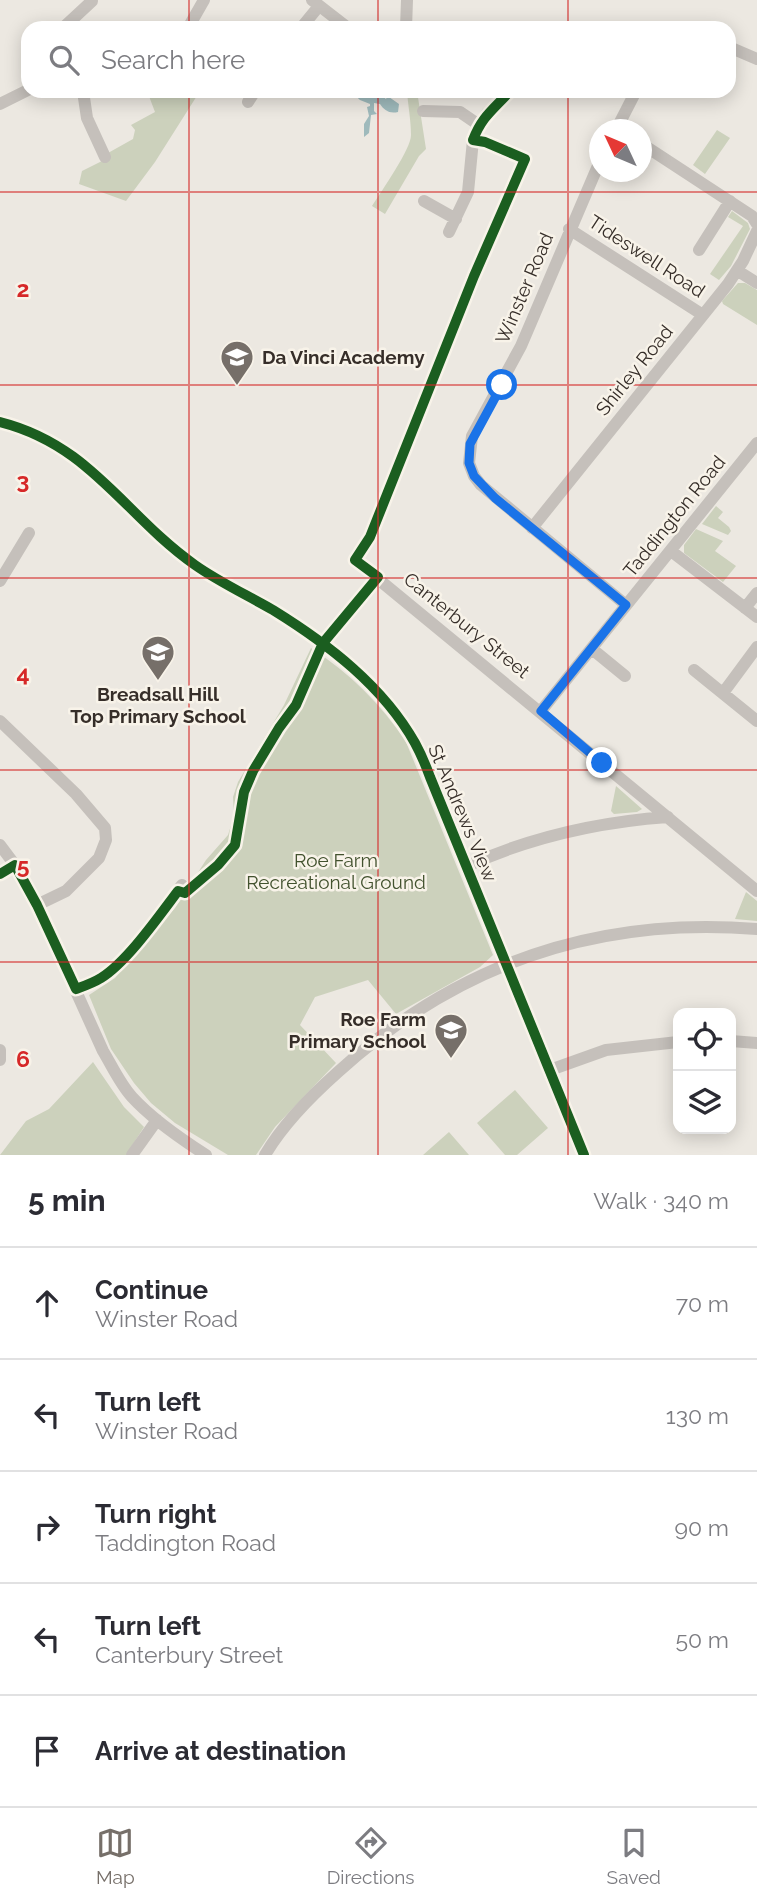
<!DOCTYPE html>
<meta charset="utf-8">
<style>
:root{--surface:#fff;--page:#f2f2f3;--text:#2b2b33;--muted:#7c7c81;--line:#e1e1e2;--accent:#766f69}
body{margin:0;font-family:Raleway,sans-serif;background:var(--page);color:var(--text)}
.controls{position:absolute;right:21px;bottom:21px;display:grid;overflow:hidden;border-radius:14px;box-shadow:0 4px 18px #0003}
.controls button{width:63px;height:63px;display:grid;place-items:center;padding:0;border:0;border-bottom:2px solid var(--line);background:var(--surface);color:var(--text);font:35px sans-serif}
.compass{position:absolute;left:589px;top:119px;width:63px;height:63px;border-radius:50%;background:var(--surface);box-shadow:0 4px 18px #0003;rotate:314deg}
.stop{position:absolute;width:21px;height:21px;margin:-16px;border:5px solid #1a73e8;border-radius:50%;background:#fff}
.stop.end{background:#1a73e8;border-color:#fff;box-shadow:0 2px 7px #0008}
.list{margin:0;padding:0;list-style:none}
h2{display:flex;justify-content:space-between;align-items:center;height:91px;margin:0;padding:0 28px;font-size:30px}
h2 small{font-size:23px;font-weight:400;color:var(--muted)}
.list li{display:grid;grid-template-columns:46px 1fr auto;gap:21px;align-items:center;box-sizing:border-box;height:112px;padding:0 28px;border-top:2px solid var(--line)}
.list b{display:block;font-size:26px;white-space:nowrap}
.list p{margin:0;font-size:23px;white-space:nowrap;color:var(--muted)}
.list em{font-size:23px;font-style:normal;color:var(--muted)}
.icon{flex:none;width:38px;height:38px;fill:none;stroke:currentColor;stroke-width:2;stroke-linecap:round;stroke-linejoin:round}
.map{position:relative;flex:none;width:757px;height:1155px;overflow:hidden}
.search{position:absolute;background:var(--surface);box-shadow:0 4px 18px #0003;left:21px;right:21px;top:21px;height:77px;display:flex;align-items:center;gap:18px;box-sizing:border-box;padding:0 24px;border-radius:21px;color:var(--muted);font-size:26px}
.sheet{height:651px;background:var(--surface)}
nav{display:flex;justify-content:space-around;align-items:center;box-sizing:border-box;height:98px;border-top:2px solid var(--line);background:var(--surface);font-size:19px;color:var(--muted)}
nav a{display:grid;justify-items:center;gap:4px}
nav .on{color:var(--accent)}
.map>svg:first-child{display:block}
.green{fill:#ccd1bc}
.water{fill:#9fbabc}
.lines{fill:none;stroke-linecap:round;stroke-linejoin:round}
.street{stroke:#c5c0bb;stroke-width:12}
.cycleway-casing{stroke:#f8f3e9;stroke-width:15}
.cycleway{stroke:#1b5e20;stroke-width:10}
.route{stroke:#1a73e8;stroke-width:9}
.grid{fill:none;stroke:#d62828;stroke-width:2;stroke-opacity:0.55}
.labels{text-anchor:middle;stroke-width:5;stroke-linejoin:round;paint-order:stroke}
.street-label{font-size:19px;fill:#362e29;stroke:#f8f3e9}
.poi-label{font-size:19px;font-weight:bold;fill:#362e29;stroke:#f8f3e9;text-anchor:start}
.park-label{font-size:19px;fill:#42522e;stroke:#f8f3e9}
.grid-label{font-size:23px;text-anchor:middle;font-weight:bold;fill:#d62828;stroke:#f8f3e9;stroke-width:5;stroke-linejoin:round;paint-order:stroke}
</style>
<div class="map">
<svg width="757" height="1155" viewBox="0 0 757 1155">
<rect width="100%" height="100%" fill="#ece8e1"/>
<path class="green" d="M147,91H200L155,162L126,201L79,184L82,171L110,157L108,153L133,139L135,130L131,125L155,112Z
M407,91H417L426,149L419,156L385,214L372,206C382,190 411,149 411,135C411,120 408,106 407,91Z
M717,130L730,138L705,174L693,165Z
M732,211L748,223L750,229L731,266L719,280L710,274L743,226L728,217Z
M738,283H745L757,290V325L723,304L722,301Z
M716,506L723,512L718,518L729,527L731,531L728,535L702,524Z
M696,529L723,541L715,551L736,566L723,582L684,553V545Z
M311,648C350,673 381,704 406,742L493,955L480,967L396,1014L368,980L315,997L300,1025L336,1063L275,1127L256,1155H228L175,1123L151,1103L134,1083L111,1049L89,995L115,978L175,908L206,860L228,835L234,816L233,797L238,782L284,705Z
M616,786L642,809L637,812L614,814L611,811Z
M746,892L757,901V921L735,919Z
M93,1062L124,1107L144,1127L126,1155H0L26,1121L49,1109Z
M515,1090L548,1128L517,1155H505L477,1123Z
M449,1132L469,1155H423Z"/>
<path class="water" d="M350,91H379L386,94L385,99L389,97L399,104L398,112C389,114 384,110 380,104L374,103V111L377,114L371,115L369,133L364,137V124L369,116L367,107L370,106V104L360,100Z"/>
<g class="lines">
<path class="street" d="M312,0L348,28
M63,28L92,1
M188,28L204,0
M301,28L319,6
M406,28L407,0
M729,47L757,59
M83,91L87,118L105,157
M248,102L255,91
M0,104L28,90
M423,111L460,112L479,125
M616,130L636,91
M473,140L485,142L525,159
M642,144L752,216L757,224
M600,161L521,346L472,436L469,463L474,476L481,485L626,605
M424,201L456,219
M569,229L703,315
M449,232L468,192L473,140L479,125L487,113L510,91
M699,250L730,201
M738,271L757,283
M0,422C91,445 124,515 195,565C219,582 247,595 273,610C328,644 383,686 415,743C421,754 426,766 430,777L584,1155
M532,528L728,284L743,261L757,231
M671,551L757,617
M355,560L757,891
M0,581L29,533
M745,608L757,593
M323,643L378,577
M592,649L625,676
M694,670L757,721
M723,693L757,647
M541,711L757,443
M0,721L76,794L105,828L106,840L99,858L66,891L37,905
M0,845L15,865L37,905L103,1051C112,1066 120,1084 132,1097C153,1120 181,1139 206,1155
M467,866C531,837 598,822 668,817
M0,874L15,865
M76,989C84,986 94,983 101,978C128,961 162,911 182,885
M731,1041L757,1043
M0,1050V1060
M550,1070L606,1050L678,1042
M132,1155L157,1120
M265,1155C283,1124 311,1096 338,1072C457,964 597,916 757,929"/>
<defs>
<path id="cycleway" d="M0,422C91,445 124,515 195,565C219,582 247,595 273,610C328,644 383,686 415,743C421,754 426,766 430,777L584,1155
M0,874L15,865L37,905L76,989C84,986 93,983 101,978C127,962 159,916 178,891L185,893L218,865L235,845L244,792L253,771L279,728L296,705L323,643L378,577L355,560L370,537L474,276L525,159L485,142L473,140C482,116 494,109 510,91"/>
</defs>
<use href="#cycleway" class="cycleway-casing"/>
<use href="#cycleway" class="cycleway"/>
</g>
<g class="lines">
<path class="route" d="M502,385L470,444L469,463L474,476L495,498L626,605L541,711L602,763"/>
</g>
<path class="grid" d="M189,0V28M378,0V28M568,0V28M189,91V1155M378,91V1155M568,91V1155M0,192H757M0,385H757M0,578H757M0,770H757M0,962H757"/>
<defs>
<symbol id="school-pin" viewBox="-11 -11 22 30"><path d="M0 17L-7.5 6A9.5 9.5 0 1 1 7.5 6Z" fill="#766f69" stroke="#f8f3e9"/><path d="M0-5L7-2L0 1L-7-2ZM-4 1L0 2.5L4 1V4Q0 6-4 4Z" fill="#fff"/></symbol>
</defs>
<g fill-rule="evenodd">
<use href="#school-pin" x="218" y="338" width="38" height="52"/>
<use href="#school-pin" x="139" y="633" width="38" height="52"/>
<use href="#school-pin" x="432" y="1011" width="38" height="52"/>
</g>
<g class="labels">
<g class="street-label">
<text transform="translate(647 256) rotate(33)" y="7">Tideswell Road</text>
<text transform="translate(524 288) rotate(-67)" y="7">Winster Road</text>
<text transform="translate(634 370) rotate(-51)" y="7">Shirley Road</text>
<text transform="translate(674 516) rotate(-51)" y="7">Taddington Road</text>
<text transform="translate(467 625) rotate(39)" y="7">Canterbury Street</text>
<text transform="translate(463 813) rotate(67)" y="7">St Andrews View</text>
</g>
<g class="poi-label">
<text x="262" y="364">Da Vinci Academy</text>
<text x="158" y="701" text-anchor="middle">Breadsall Hill<tspan x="158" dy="22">Top Primary School</tspan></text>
<text x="426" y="1026" text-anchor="end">Roe Farm<tspan x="426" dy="22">Primary School</tspan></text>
</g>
<g class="park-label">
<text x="336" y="867">Roe Farm<tspan x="336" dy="22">Recreational Ground</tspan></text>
</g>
</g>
<g class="grid-label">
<text x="23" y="297">2</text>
<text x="23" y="489">3</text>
<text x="23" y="682">4</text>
<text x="23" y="874">5</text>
<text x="23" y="1067">6</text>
</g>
</svg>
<div class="controls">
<button><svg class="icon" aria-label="locate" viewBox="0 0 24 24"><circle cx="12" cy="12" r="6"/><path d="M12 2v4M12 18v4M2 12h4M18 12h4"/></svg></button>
<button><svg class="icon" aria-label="layers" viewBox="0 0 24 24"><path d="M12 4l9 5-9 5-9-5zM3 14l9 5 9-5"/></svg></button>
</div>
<svg class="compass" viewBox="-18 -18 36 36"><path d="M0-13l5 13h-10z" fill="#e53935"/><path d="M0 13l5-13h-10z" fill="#7c7c81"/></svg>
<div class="stop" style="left:502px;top:385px"></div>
<div class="stop end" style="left:602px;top:763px"></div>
<div class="search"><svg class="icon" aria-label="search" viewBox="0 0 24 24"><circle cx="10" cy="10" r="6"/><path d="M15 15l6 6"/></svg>Search here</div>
</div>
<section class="sheet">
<h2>5 min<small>Walk · 340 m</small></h2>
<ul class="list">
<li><svg class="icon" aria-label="ahead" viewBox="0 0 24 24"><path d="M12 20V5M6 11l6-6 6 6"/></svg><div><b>Continue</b><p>Winster Road</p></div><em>70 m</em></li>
<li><svg class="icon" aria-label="left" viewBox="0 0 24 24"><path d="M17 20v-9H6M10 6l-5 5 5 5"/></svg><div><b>Turn left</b><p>Winster Road</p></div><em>130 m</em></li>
<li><svg class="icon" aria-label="right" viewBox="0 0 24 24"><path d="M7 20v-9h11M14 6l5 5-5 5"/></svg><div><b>Turn right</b><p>Taddington Road</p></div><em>90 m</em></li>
<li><svg class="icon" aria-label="left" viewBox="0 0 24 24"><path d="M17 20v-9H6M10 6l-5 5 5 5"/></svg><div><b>Turn left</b><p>Canterbury Street</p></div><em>50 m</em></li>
<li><svg class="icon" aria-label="arrive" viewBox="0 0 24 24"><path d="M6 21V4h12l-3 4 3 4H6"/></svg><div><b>Arrive at destination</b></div></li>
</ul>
</section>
<nav>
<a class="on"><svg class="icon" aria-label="map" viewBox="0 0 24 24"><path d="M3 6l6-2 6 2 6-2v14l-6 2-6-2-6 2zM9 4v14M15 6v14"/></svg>Map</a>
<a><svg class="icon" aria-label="directions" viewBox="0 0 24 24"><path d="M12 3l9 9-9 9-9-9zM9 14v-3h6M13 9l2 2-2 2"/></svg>Directions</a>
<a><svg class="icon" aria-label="saved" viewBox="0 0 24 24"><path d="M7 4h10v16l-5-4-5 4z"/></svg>Saved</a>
</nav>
